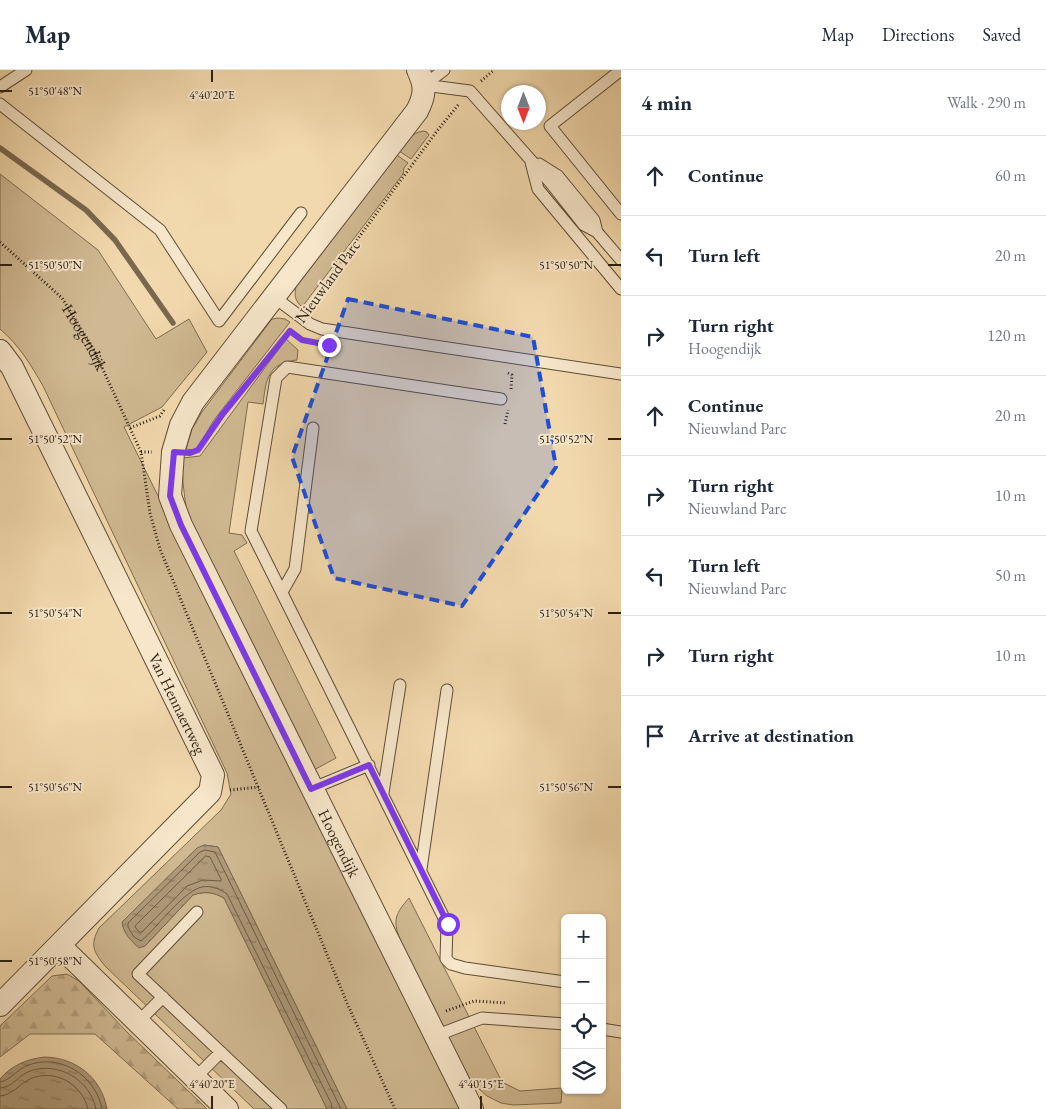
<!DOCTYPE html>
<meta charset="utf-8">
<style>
:root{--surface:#fff;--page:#f6f6f7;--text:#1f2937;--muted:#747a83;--line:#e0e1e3}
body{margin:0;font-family:"EB Garamond",serif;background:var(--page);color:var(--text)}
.controls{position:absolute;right:15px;bottom:15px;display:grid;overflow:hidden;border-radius:8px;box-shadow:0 1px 4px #0004}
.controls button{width:45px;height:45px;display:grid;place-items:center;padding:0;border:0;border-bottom:1px solid var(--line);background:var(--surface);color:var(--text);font:25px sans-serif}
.compass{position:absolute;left:501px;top:15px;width:45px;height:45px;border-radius:50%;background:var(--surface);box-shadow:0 1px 4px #0004;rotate:180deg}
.stop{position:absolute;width:15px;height:15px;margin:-11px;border:4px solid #7c3aed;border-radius:50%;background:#fff}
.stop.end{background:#7c3aed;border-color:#fff;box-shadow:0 1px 5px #0008}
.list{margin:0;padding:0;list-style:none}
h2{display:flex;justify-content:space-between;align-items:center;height:65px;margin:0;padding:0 20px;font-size:21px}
h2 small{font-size:16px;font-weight:400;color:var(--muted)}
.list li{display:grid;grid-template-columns:32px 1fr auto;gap:15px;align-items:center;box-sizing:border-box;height:80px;padding:0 20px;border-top:1px solid var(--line)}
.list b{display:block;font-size:19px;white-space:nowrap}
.list p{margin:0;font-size:16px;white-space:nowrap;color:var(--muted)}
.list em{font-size:16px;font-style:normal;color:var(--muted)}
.icon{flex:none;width:28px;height:28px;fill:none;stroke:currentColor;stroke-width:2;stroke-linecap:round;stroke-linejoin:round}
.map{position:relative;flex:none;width:621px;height:1039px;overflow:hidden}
header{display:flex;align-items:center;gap:30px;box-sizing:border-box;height:70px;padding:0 25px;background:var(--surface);border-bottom:1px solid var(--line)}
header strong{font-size:24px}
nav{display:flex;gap:28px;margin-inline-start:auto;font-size:18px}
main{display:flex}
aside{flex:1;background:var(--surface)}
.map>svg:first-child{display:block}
.grass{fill:#d0b992;stroke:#7e6c51}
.forest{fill:url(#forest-firs);stroke:#7e6c51}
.water{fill:url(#water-ripples);stroke:#7a684e}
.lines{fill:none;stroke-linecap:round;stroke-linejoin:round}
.shore{stroke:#6c5c44;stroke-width:1}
.stream{stroke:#7a684e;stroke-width:5.5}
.service-casing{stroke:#5d4d37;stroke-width:13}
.minor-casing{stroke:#5d4d37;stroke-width:24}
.path{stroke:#2b1e10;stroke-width:3;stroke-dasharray:1 2.5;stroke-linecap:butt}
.service{stroke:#f7e6ca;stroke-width:11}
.minor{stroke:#f7e6ca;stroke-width:22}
.route{stroke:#7c3aed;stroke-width:6}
.marked{fill:#1d4ed8;fill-opacity:0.2;stroke:#1d4ed8;stroke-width:4;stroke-dasharray:10 6;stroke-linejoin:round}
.ticks{fill:none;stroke:#2b1e10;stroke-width:2}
.labels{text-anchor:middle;stroke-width:4;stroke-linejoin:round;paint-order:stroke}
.street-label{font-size:16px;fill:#2b1e10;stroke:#f7e6ca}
.ticks-label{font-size:12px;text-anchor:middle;fill:#2b1e10;stroke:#f7e6ca;stroke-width:4;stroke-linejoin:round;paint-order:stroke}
</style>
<header>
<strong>Map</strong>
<nav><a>Map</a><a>Directions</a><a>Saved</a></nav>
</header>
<main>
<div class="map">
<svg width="621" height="1039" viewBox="0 0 621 1039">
<defs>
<pattern id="forest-firs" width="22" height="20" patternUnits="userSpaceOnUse" patternTransform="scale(1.25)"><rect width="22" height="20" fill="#d0b992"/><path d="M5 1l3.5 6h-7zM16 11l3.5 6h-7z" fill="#b39f7d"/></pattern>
<pattern id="water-ripples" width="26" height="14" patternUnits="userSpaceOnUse" patternTransform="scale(1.25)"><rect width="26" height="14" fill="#ae9978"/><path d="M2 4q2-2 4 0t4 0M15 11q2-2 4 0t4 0" fill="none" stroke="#8e7c61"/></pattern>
</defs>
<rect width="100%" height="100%" fill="#f2d9ad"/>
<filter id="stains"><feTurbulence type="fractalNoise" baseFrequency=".004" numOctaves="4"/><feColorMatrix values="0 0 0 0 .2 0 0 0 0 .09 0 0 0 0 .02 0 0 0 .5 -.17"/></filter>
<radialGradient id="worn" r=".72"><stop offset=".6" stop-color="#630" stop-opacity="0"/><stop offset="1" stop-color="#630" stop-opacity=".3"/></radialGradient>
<path class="grass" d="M423,61L427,62L429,65L411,89L399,81C406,72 411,63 423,61Z
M397,85L408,93L404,98L403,104L302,237C295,231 294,225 296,217Z
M0,104L98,180L156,269L189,249L207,282L162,337L124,357L461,1039H347L218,777L204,775L145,876L193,825C205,821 213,822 224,828L327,1039H254L105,896C93,881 90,875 99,858L221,740L231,724L227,703L43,316C31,295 19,275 0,259Z
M278,248L285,249L290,252L214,350L198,377L193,380L186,379L192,359L202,342L272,249Z
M286,269L298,280L297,290C268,293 266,309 263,334L248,332L229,463L242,465L247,473L234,481L336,688L312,701L187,446L183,413L182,388L200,386Z
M409,828L502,1012L520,1021L562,1018L561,1033L513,1035L501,1033L487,1026L478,1018L469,1007L398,870L400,869C392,850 396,843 409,828Z"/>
<path class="forest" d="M67,904L79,911L126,961L207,1039H178L95,964H30L0,987V956L52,906Z"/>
<path class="water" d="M204,775L218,777L347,1039H327L224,828C213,822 205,821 193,825L145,876L139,878C131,871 123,863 122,852L197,778Z
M45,987C76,988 101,1007 107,1039H0V1009C12,995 27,989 45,987Z"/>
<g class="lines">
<path class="shore" d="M206,786L210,787L221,809V811L203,810L187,816L142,862H139L135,857L136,855Z
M0,1012C9,1011 17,1000 26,996C59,982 96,1005 102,1039
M0,1018C12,1018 19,1005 30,1001C59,991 90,1010 96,1039
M0,1026C13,1025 19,1014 30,1009C55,998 82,1014 88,1039
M332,1039L331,1033L227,824C220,819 211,815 202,817C183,821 157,858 141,871L134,867L128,857V853L200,782L205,780L215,782L341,1039"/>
<path class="stream" d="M0,78L86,140L115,170L173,253"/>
<defs>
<path id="service" d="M621,0L550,56L621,144
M424,15L470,21L550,112L584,155L597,162
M424,15L444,0
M0,17L26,0
M0,34L160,160L219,251L301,143
M531,92L538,119L621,219
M539,94L558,106L594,150L597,162L621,190
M274,227L310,254L322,259L621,304
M501,329L287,297L276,308L251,461L447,854L446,889L451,894L465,898L565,912
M282,522L295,499L313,358
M311,719L369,695
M383,723L400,615
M421,799L447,620
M197,842L138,904L281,1039
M138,952L163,927
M602,959L621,962
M435,966L482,948L565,954
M195,1008L221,982"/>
<g id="minor">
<path id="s2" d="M418,0C426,16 425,26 417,41L193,332L181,355L173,382L170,426L181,455L472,1039"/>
<path id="s3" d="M0,281L12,297L213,705L210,722L0,935"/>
<path d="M60,876L227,1039"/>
</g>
</defs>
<use href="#service" class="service-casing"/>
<use href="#minor" class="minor-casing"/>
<g class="path">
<path d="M481,11L494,0"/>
<path id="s1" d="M0,172L62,228L94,280L141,382L150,443L160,479L347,933L395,1039"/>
<path d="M309,235L437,61L459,34"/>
<path d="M290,261L302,270L309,271"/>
<path d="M508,303L512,305L511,319"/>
<path d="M505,354L508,340"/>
<path d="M130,358L160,346L164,340"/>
<path d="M141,382H152"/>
<path d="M193,382L198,380L222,345L292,258"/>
<path d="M230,720L259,717"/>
<path d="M446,941L474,931L507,933"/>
</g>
<use href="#service" class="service"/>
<use href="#minor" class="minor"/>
</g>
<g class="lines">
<path class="route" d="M329,275L302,270L290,261L222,345L198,380L190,383L174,382L170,426L181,455L311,719L369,695L448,854"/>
</g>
<path class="marked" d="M348,229L533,267L556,397L462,536L334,508L292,387Z"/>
<path class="ticks" d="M212,0V12M0,21H12M0,195H12M608,195H621M0,369H12M608,369H621M0,543H12M608,543H621M0,717H12M608,717H621M0,891H12M212,1026V1039M481,1026V1039"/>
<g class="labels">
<g class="street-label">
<text transform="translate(327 211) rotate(-54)" y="6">Nieuwland Parc</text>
<text dy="6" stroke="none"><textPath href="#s1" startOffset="129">Hoogendijk</textPath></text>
<text dy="6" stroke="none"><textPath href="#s3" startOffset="395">Van Hennaertweg</textPath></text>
<text dy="6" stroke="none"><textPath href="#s2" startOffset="895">Hoogendijk</textPath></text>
</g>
</g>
<g class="ticks-label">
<text x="55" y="25">51°50'48"N</text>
<text x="212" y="29">4°40'20"E</text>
<text x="566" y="199">51°50'50"N</text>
<text x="55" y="199">51°50'50"N</text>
<text x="55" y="373">51°50'52"N</text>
<text x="566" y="373">51°50'52"N</text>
<text x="55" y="547">51°50'54"N</text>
<text x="566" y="547">51°50'54"N</text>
<text x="55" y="721">51°50'56"N</text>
<text x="566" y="721">51°50'56"N</text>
<text x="55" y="895">51°50'58"N</text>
<text x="212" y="1018">4°40'20"E</text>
<text x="481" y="1018">4°40'15"E</text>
</g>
<rect width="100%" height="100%" filter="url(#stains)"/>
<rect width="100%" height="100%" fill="url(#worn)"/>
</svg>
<div class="controls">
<button>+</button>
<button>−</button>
<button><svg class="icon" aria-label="locate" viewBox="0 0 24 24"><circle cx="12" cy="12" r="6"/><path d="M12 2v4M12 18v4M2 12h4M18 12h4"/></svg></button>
<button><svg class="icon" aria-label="layers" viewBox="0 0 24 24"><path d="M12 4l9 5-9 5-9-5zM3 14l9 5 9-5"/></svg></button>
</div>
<svg class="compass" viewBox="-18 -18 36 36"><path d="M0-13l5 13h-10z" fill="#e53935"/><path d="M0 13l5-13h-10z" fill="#747a83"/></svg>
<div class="stop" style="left:448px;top:854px"></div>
<div class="stop end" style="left:329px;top:275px"></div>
</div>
<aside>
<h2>4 min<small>Walk · 290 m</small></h2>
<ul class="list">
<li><svg class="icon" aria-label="ahead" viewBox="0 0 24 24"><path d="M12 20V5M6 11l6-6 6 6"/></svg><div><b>Continue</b></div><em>60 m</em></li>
<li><svg class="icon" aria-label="left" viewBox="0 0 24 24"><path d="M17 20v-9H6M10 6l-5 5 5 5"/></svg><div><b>Turn left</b></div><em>20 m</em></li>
<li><svg class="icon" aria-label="right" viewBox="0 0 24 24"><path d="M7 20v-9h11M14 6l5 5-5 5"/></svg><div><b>Turn right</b><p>Hoogendijk</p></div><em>120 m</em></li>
<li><svg class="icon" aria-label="ahead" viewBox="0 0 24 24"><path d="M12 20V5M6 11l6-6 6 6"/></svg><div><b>Continue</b><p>Nieuwland Parc</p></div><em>20 m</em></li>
<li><svg class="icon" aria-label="right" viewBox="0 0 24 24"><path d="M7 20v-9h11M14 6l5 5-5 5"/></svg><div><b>Turn right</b><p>Nieuwland Parc</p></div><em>10 m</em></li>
<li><svg class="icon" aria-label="left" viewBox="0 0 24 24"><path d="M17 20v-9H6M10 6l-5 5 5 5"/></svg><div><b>Turn left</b><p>Nieuwland Parc</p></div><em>50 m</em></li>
<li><svg class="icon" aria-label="right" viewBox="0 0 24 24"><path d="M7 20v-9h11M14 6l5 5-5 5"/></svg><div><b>Turn right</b></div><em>10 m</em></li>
<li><svg class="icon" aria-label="arrive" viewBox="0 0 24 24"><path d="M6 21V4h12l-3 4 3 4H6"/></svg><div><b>Arrive at destination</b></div></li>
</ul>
</aside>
</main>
